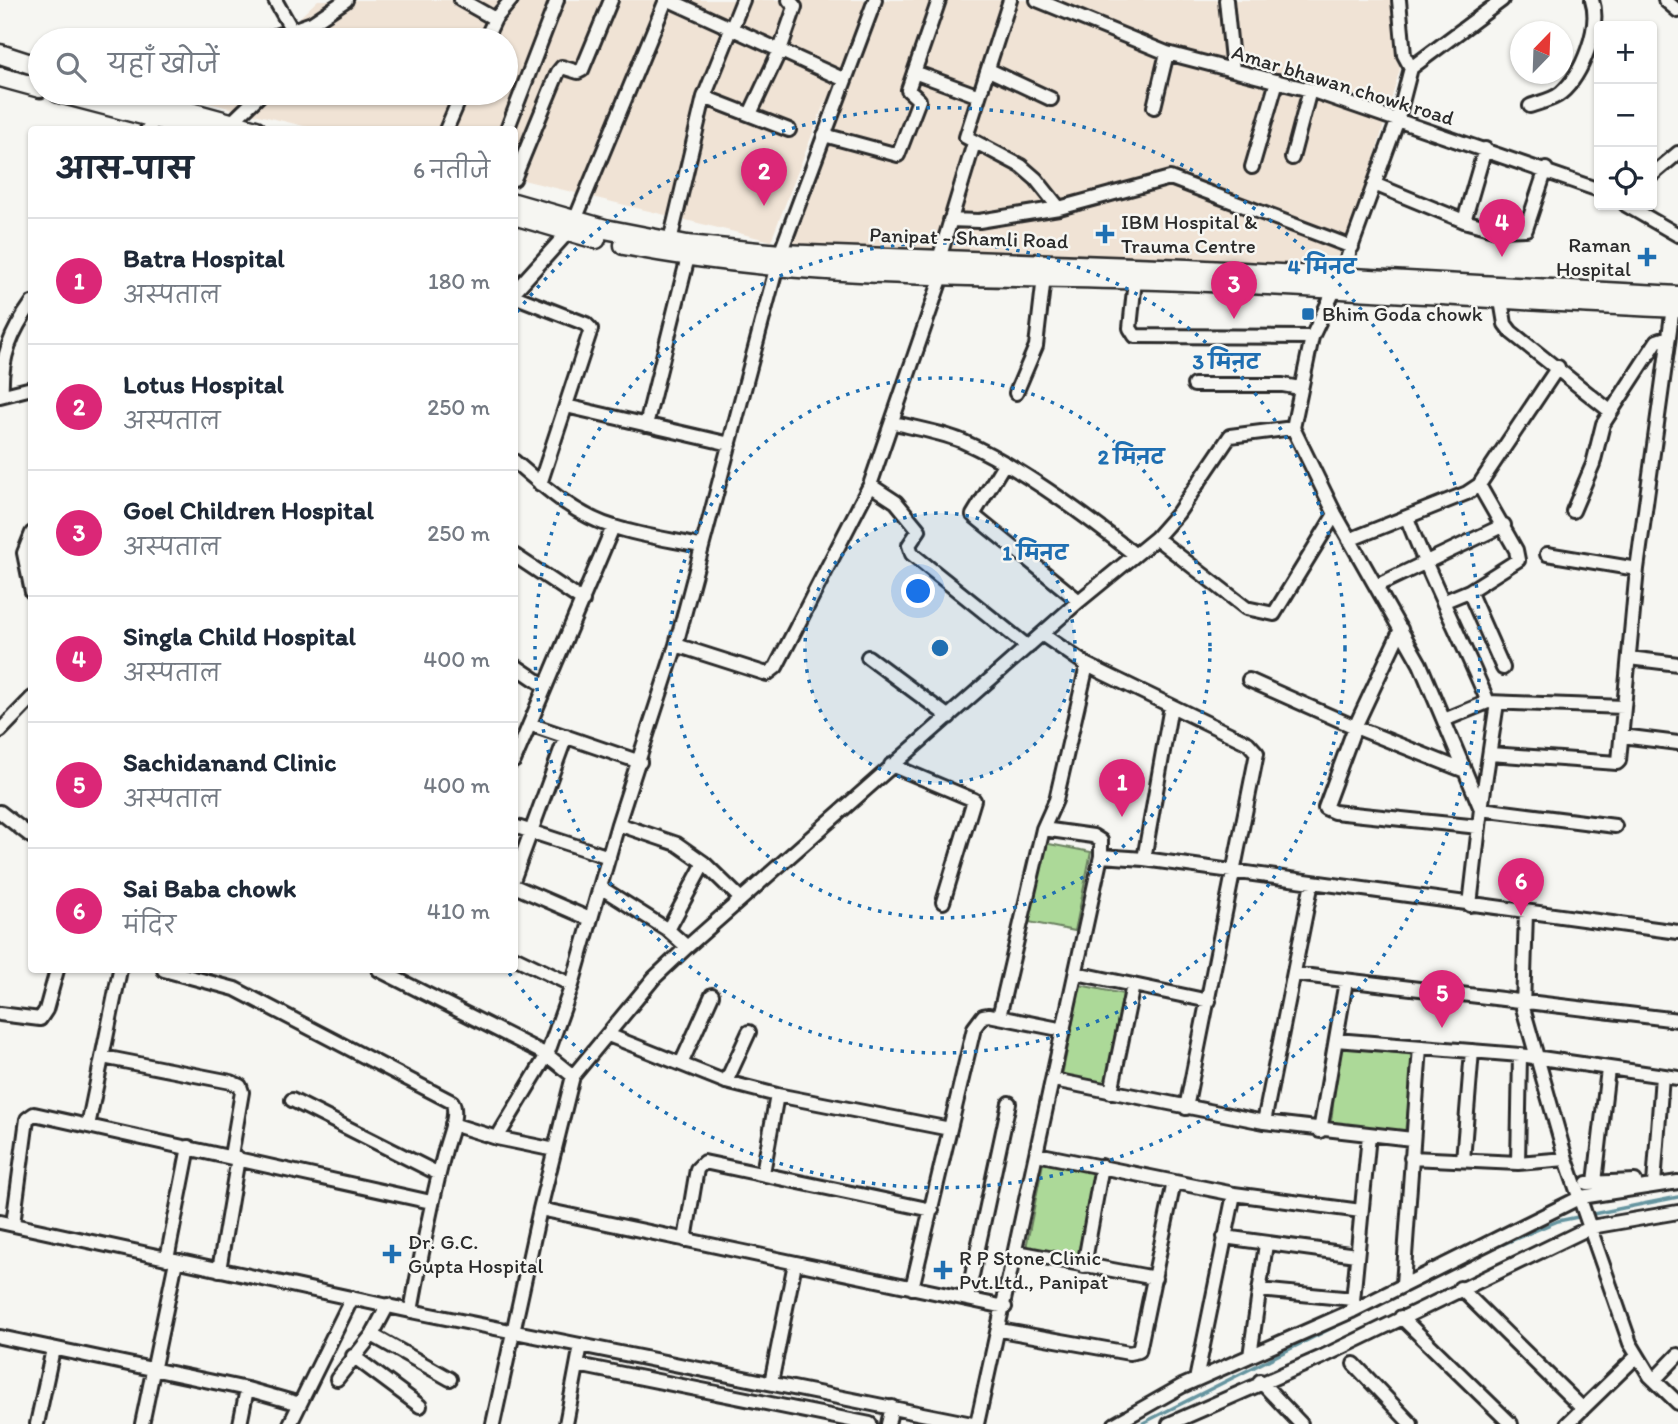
<!DOCTYPE html>
<html lang="hi">
<meta charset="utf-8">
<style>
:root{--surface:#fff;--page:#f6f6f7;--text:#1f2937;--muted:#747a83;--line:#e0e1e3;--accent:#db2777}
body{margin:0;font-family:Itim,"Playpen Sans Deva",sans-serif;background:var(--page);color:var(--text)}
.controls{position:absolute;right:21px;top:21px;display:grid;overflow:hidden;border-radius:7px;box-shadow:0 2px 5px #0004}
.controls button{width:63px;height:63px;display:grid;place-items:center;padding:0;border:0;border-bottom:2px solid var(--line);background:var(--surface);color:var(--text);font:35px sans-serif}
.compass{position:absolute;left:1510px;top:21px;width:63px;height:63px;border-radius:50%;background:var(--surface);box-shadow:0 2px 5px #0004;rotate:23deg}
.you{position:absolute;left:919px;top:592px;width:24px;height:24px;margin:-18px;border:5px solid #fff;border-radius:50%;background:#1a73e8;box-shadow:0 0 0 10px #1a73e833}
.badge{display:grid;place-items:center;width:46px;height:46px;border-radius:50%;background:var(--accent);color:#fff;font-size:23px;font-weight:700}
.pin{position:absolute;translate:-50% -58px;filter:drop-shadow(0 2px 4px #0008)}
.pin::after{content:'';position:absolute;top:37px;width:24px;height:21px;background:inherit;clip-path:polygon(0 0,100% 0,50% 100%)}
.list{margin:0;padding:0;list-style:none}
h2{display:flex;justify-content:space-between;align-items:center;height:91px;margin:0;padding:0 28px;font-size:30px}
h2 small{font-size:23px;font-weight:400;color:var(--muted)}
.list li{display:grid;grid-template-columns:46px 1fr auto;gap:21px;align-items:center;box-sizing:border-box;height:126px;padding:0 28px;border-top:2px solid var(--line)}
.list b{display:block;font-size:26px;white-space:nowrap}
.list p{margin:0;font-size:23px;white-space:nowrap;color:var(--muted)}
.list em{font-size:23px;font-style:normal;color:var(--muted)}
.icon{flex:none;width:38px;height:38px;fill:none;stroke:currentColor;stroke-width:2;stroke-linecap:round;stroke-linejoin:round}
.map{position:relative;flex:none;width:1678px;height:1424px;overflow:hidden}
.search{position:absolute;background:var(--surface);box-shadow:0 2px 5px #0004;left:28px;top:28px;width:490px;height:77px;display:flex;align-items:center;gap:18px;box-sizing:border-box;padding:0 24px;border-radius:38px;color:var(--muted);font-size:26px}
.panel{position:absolute;background:var(--surface);box-shadow:0 2px 5px #0004;left:28px;top:126px;width:490px;height:847px;border-radius:7px}
.map>svg:first-child{display:block}
.built{fill:#f0e3d5}
.green{fill:#acd998;stroke:#6c8262;stroke-width:2}
.lines{fill:none;stroke-linecap:round;stroke-linejoin:round}
.stream{stroke:#6695a0;stroke-width:3.5}
.minor-casing{stroke:#2b2b2b;stroke-width:18}
.highway-casing{stroke:#2b2b2b;stroke-width:23}
.minor{stroke:#f6f6f2;stroke-width:12}
.highway{stroke:#f6f6f2;stroke-width:18}
.ring{fill:none;stroke:#1f6fb2;stroke-width:3.5;stroke-dasharray:3.5 7}
.poi-dot{fill:#1f6fb2;stroke:#f6f6f2;stroke-width:2.5}
.labels{text-anchor:middle;stroke-width:5;stroke-linejoin:round;paint-order:stroke}
.street-label{font-size:21px;fill:#2b2b2b;stroke:#f6f6f2}
.poi-label{font-size:21px;fill:#2b2b2b;stroke:#f6f6f2;text-anchor:start}
.centre{fill:#1f6fb2;stroke:#f6f6f2;stroke-width:3.5}
.ring-label{font-size:21px;text-anchor:middle;font-weight:bold;fill:#1f6fb2;stroke:#f6f6f2;stroke-width:5;stroke-linejoin:round;paint-order:stroke}
</style>
<div class="map">
<svg width="1678" height="1424" viewBox="0 0 1678 1424">
<rect width="100%" height="100%" fill="#f6f6f2"/>
<filter id="ink" filterUnits="userSpaceOnUse"><feTurbulence type="fractalNoise" baseFrequency=".0143" numOctaves="2"/><feDisplacementMap in="SourceGraphic" scale="14" xChannelSelector="R" yChannelSelector="G"/><feConvolveMatrix kernelMatrix="1 2 1 2 8 2 1 2 1" color-interpolation-filters="sRGB"/></filter>
<g filter="url(#ink)">
<path class="built" d="M318,0H1399L1404,55L1340,278L780,254L827,96L771,241L515,178L514,130L316,129L209,103L221,93H506V40H276Z"/>
<path class="green" d="M1044,843L1091,852L1075,931L1029,922Z
M1080,985L1123,994L1105,1085L1062,1076Z
M1340,1046L1415,1055L1405,1132L1331,1122Z
M1043,1163L1095,1173L1077,1259L1026,1248Z"/>
<g class="lines">
<path class="stream" d="M1489,1250L1558,1221L1678,1197
M1141,1424L1419,1284"/>
<defs>
<path id="minor" d="M275,0L292,30
M461,0L495,19
M669,0L845,80
M1010,0L966,137L1021,166L1036,179L1059,208
M1037,0L1167,53L1310,90L1599,190
M1226,0L1233,70
M1399,0L1404,55L1411,68
M1665,0L1678,11
M264,40L312,23L346,0
M308,40L312,23
M485,40L495,19L511,0
M989,70L1051,99
M914,72L979,96
M704,97L789,130
M1530,106C1540,102 1553,100 1561,93C1582,75 1601,27 1592,0
M1154,107L1167,53
M750,114L780,50L795,7L789,0
M229,129L231,123L262,93
M147,130L176,93
M446,130L462,93
M507,130L557,0
M824,135L898,155L919,100L908,90L939,0
M1292,158L1310,90
M1252,167L1277,81
M1652,175L1678,153
M514,179L558,72L562,67L578,72L582,70L611,0
M1374,184L1464,221L1497,230L1526,229L1546,169
M1626,205L1678,235
M950,220L979,221L1059,208L1170,178L1352,247
M1464,221L1485,149
M670,241L704,97L743,0
M1135,280L1130,328L1135,336L1312,337
M514,292L569,231L575,220L666,0
M514,296L586,324L591,329L540,484
M1501,300L1505,324L1511,332L1610,411
M1194,385H1283L1300,388
M1016,393L1036,346L1044,277
M2,395C0,358 11,332 32,303
M0,396L32,388
M566,406L730,444
M894,423C916,428 940,432 962,441C1019,466 1085,515 1134,554
M646,425L688,257
M514,461C544,487 576,516 614,527C642,536 672,540 700,546
M1004,464L973,515L1079,601
M870,485L896,502L919,530L909,545L912,554L1028,647
M1573,511L1593,464L1603,424L1657,341L1669,337
M1407,518C1431,580 1462,640 1488,702
M32,533L24,553L32,592
M1156,538L1246,608L1274,614L1335,514
M1349,540L1467,493L1479,485L1558,367
M1547,554L1637,569
M514,555L583,601
M1376,586L1504,525
M1469,591L1503,668
M1445,601L1469,591L1518,560L1516,550L1479,485
M1401,629L1355,727L1325,808L1334,812L1479,827
M1043,635L1087,665L1248,743L1257,753L1186,1108
M676,645L767,674L776,667L870,485L943,273L939,259L974,143
M868,657L949,717
M1629,658L1678,664
M514,665L545,686
M1249,680L1355,727L1465,771
M1497,703L1481,809L1615,826
M1444,720L1488,702L1624,707
M532,725L640,762
M0,731L32,698
M1622,736L1678,743
M1490,754L1617,763L1619,761L1637,569L1674,300
M514,761L613,527
M891,765L974,800L943,902
M0,812L32,837
M618,824L677,844L704,863L740,898
M514,826L609,857
M1101,856L1144,859L1678,932
M1144,859L1171,706
M514,878L566,736
M514,886L590,919
M600,887L668,930L687,947
M1470,905L1481,809L1420,664L1335,514L1293,428L1312,337L1340,278L1397,122L1411,68L1502,0
M1526,912L1523,1008L1566,1159L1630,1343L1650,1376L1678,1403
M668,930L704,863
M514,957L572,985
M164,970L235,989L452,1102C459,1114 448,1137 445,1150C431,1203 421,1256 411,1311
M379,970L547,1055L573,1076
M1076,973L1209,1001
M1294,974L1678,1020
M0,1014L40,1019L46,1010L57,970
M999,1017L1043,829L1056,800L1087,665
M608,1035L726,1082L777,1095L950,1129
M1336,1040L1520,1055L1678,1078
M103,1057L231,1082L240,1086L242,1092L231,1156
M681,1064L712,995
M1054,1080L1264,1122L1412,1139
M726,1082L749,1032
M1111,1092L1133,985
M292,1100L439,1174
M1264,1122L1312,882
M452,1124L497,1138L555,1150
M88,1126L120,970
M1320,1131L1346,981
M497,1138L547,1055L572,985L618,824L676,645L780,254L875,0
M1037,1154L1234,1194L1361,1211
M1411,1158L1518,1163L1566,1159
M1463,1160L1472,1051
M1518,1163L1520,1055
M763,1173L777,1095
M1595,1182L1608,1069
M1587,1183L1635,1181
M1654,1184L1662,1076
M540,1209L1005,1307
M0,1222L411,1311L972,1424
M13,1224L27,1119L34,1114L431,1202
M1224,1237L1356,1255
M685,1240L697,1169L704,1162L932,1210
M1017,1252L1155,1278
M167,1259L189,1147
M1084,1266L1102,1166
M219,1270L238,1158
M1403,1284L1420,1047
M912,1288L974,1028L983,1016L989,1015L1064,1030
M1460,1288L1582,1408
M1259,1290L1353,1299
M967,1299L1009,1103
M1352,1311L1369,1135
M1401,1317L1511,1424
M1000,1330L1129,1353L1139,1351L1174,1182
M372,1335L450,1379
M0,1337L247,1389L300,1404
M353,1356L420,1406
M1250,1356L1266,1244
M1354,1364L1411,1424
M578,1365L870,1424
M337,1379L372,1335L388,1305
M1196,1380L1234,1194
M1654,1380L1678,1355
M1260,1381L1301,1424
M771,1383L795,1263
M37,1424L53,1349
M142,1424L176,1261
M240,1424L247,1389
M290,1424L352,1298
M493,1424L540,1209L573,1076L654,978L687,947L1079,601L1156,538L1178,513L1230,436L1293,428
M566,1424L581,1345
M888,1424L892,1407
M977,1424L1101,856V841L1093,836L1043,829
M1115,1424L1182,1386L1352,1311L1581,1197L1678,1182
M1169,1424L1322,1357L1591,1227L1678,1212
M1567,1424L1637,1356"/>
<path id="highway" d="M0,54L40,67
M0,77L40,88
M59,93L200,130
M121,93L256,130
M514,203L605,229L687,245L780,254L1188,269L1678,296
M514,215L596,239
M624,245C799,279 980,275 1158,280C1332,286 1505,301 1678,308"/>
</defs>
<use href="#minor" class="minor-casing"/>
<use href="#highway" class="highway-casing"/>
<use href="#minor" class="minor"/>
<use href="#highway" class="highway"/>
</g>
</g>
<circle cx="940" cy="648" r="135" fill="#1f6fb2" fill-opacity=".12"/>
<g class="ring">
<circle cx="940" cy="648" r="135"/>
<circle cx="940" cy="648" r="270"/>
<circle cx="940" cy="648" r="405"/>
<path d="M517 312A540 540 0 1 1 509 973"/>
</g>
<g class="poi-dot">
<path d="M1101.5 223.5h7v7h7v7h-7v7h-7v-7h-7v-7h7z"/>
<path d="M1643.5 246.5h7v7h7v7h-7v7h-7v-7h-7v-7h7z"/>
<rect x="1301" y="307" width="14" height="14" rx="3.5"/>
<path d="M388.5 1243.5h7v7h7v7h-7v7h-7v-7h-7v-7h7z"/>
<path d="M939.5 1259.5h7v7h7v7h-7v7h-7v-7h-7v-7h7z"/>
</g>
<g class="labels">
<g class="street-label">
<text transform="translate(1343 85) rotate(17)" y="7">Amar bhawan chowk road</text>
<text transform="translate(969 238) rotate(2)" y="7">Panipat - Shamli Road</text>
</g>
<g class="poi-label">
<text x="1121" y="229">IBM Hospital &amp;<tspan x="1121" dy="24">Trauma Centre</tspan></text>
<text x="1631" y="252" text-anchor="end">Raman<tspan x="1631" dy="24">Hospital</tspan></text>
<text x="1322" y="321">Bhim Goda chowk</text>
<text x="408" y="1249">Dr. G.C.<tspan x="408" dy="24">Gupta Hospital</tspan></text>
<text x="959" y="1265">R P Stone Clinic<tspan x="959" dy="24">Pvt.Ltd., Panipat</tspan></text>
</g>
</g>
<circle cx="940" cy="648" r="10" class="centre"/>
<g class="ring-label">
<text x="1322" y="274">4 मिनट</text>
<text x="1226" y="369">3 मिनट</text>
<text x="1131" y="464">2 मिनट</text>
<text x="1035" y="560">1 मिनट</text>
</g>
</svg>
<div class="controls">
<button>+</button>
<button>−</button>
<button><svg class="icon" aria-label="locate" viewBox="0 0 24 24"><circle cx="12" cy="12" r="6"/><path d="M12 2v4M12 18v4M2 12h4M18 12h4"/></svg></button>
</div>
<svg class="compass" viewBox="-18 -18 36 36"><path d="M0-13l5 13h-10z" fill="#e53935"/><path d="M0 13l5-13h-10z" fill="#747a83"/></svg>
<div class="you"></div>
<div class="pin badge" style="left:1122px;top:817px">1</div>
<div class="pin badge" style="left:764px;top:206px">2</div>
<div class="pin badge" style="left:1234px;top:319px">3</div>
<div class="pin badge" style="left:1502px;top:257px">4</div>
<div class="pin badge" style="left:1442px;top:1028px">5</div>
<div class="pin badge" style="left:1521px;top:916px">6</div>
<div class="search"><svg class="icon" aria-label="search" viewBox="0 0 24 24"><circle cx="10" cy="10" r="6"/><path d="M15 15l6 6"/></svg>यहाँ खोजें</div>
<section class="panel">
<h2>आस-पास<small>6 नतीजे</small></h2>
<ul class="list">
<li><span class="badge">1</span><div><b>Batra Hospital</b><p>अस्पताल</p></div><em>180 m</em></li>
<li><span class="badge">2</span><div><b>Lotus Hospital</b><p>अस्पताल</p></div><em>250 m</em></li>
<li><span class="badge">3</span><div><b>Goel Children Hospital</b><p>अस्पताल</p></div><em>250 m</em></li>
<li><span class="badge">4</span><div><b>Singla Child Hospital</b><p>अस्पताल</p></div><em>400 m</em></li>
<li><span class="badge">5</span><div><b>Sachidanand Clinic</b><p>अस्पताल</p></div><em>400 m</em></li>
<li><span class="badge">6</span><div><b>Sai Baba chowk</b><p>मंदिर</p></div><em>410 m</em></li>
</ul>
</section>
</div>
